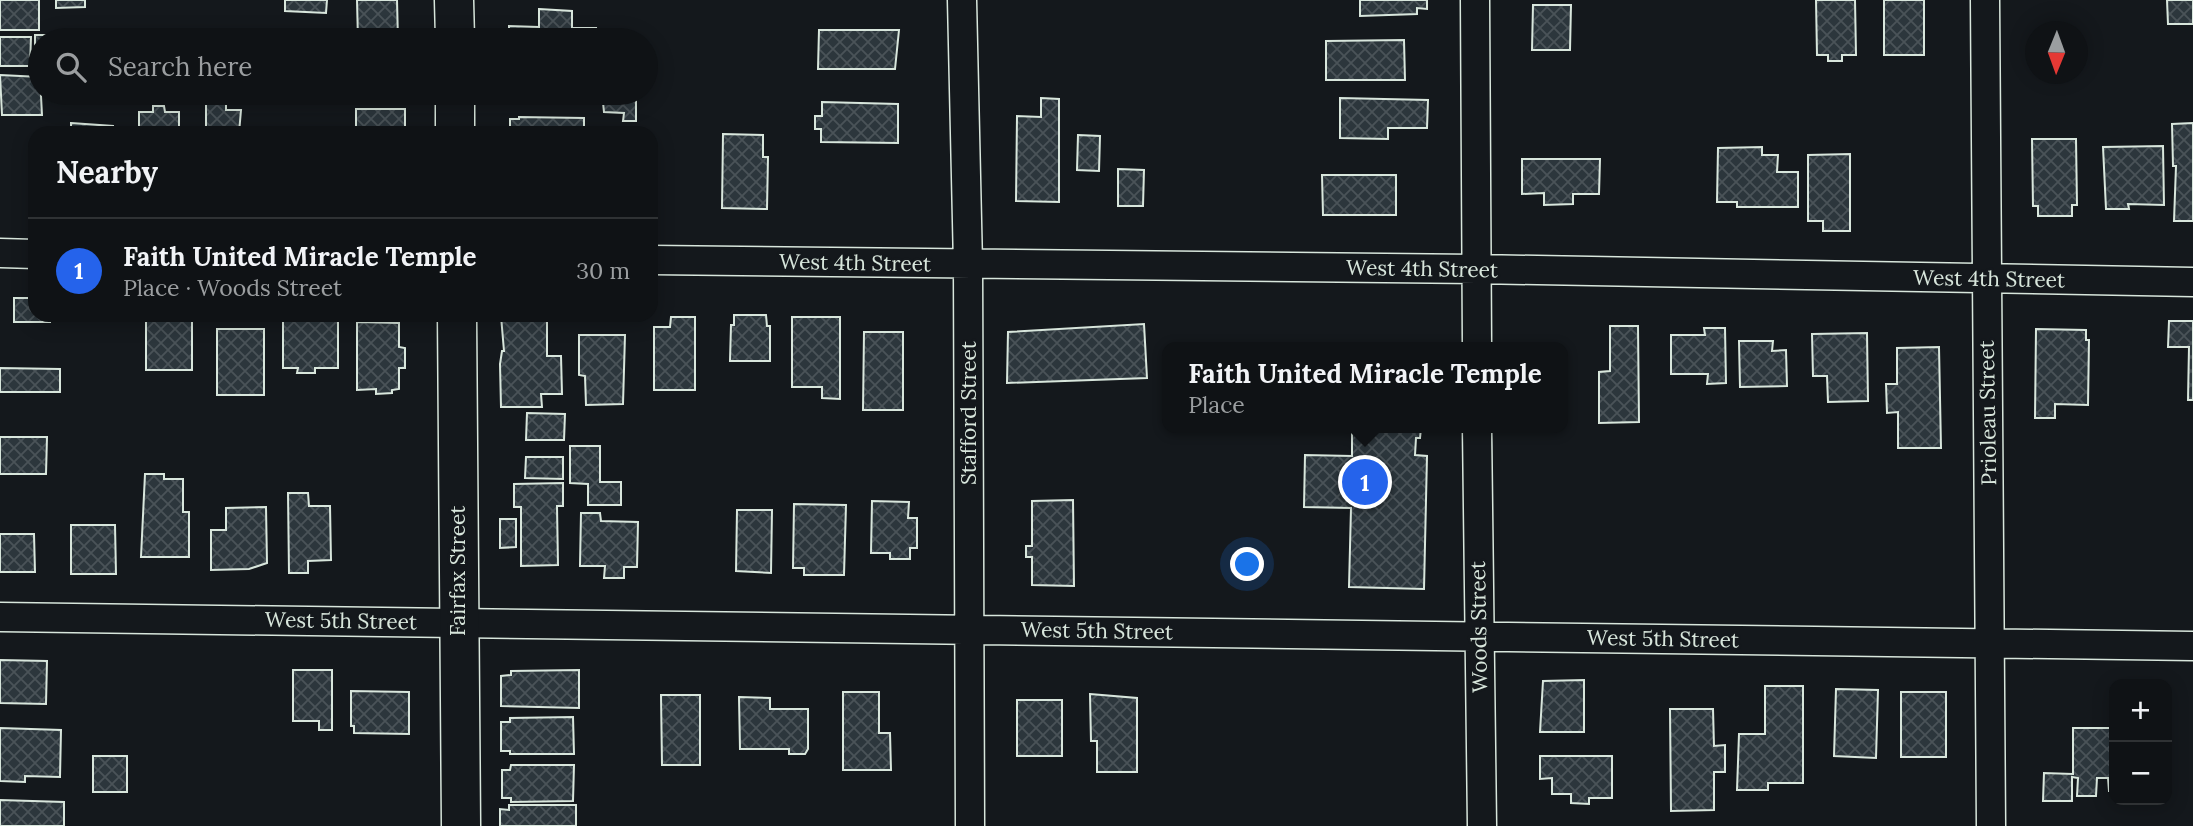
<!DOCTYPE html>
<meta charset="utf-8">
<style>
:root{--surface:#0f1215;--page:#181b1e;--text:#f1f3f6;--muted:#9b9ea0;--line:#2f3234;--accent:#2563eb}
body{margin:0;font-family:Lora,serif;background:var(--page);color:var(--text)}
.controls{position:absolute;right:21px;bottom:21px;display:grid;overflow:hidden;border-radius:14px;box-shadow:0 4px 18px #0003}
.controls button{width:63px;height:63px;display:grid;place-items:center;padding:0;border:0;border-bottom:2px solid var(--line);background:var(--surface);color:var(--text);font:35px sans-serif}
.compass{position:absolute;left:2025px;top:21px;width:63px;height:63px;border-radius:50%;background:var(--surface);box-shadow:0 4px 18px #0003;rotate:181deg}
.you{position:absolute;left:1248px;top:565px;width:24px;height:24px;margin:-18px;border:5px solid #fff;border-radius:50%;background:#1a73e8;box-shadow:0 0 0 10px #1a73e833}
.badge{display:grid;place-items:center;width:46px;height:46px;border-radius:50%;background:var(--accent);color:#fff;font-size:23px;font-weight:700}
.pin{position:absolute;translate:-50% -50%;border:4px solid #fff;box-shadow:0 2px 7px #0006}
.popup{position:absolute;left:1162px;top:342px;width:406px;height:91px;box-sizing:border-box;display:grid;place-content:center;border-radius:14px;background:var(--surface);filter:drop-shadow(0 2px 5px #0005);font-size:23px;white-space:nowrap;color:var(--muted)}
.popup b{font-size:26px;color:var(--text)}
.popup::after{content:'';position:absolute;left:50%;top:100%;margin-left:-14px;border:14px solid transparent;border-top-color:var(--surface)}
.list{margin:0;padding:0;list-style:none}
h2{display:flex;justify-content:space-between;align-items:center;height:91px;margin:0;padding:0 28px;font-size:30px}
h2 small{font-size:23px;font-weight:400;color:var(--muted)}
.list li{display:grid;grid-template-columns:46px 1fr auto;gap:21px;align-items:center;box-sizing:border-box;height:105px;padding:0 28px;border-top:2px solid var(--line)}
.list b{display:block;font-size:26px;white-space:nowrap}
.list p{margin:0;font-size:23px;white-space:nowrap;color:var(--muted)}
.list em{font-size:23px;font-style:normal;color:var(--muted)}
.icon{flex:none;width:38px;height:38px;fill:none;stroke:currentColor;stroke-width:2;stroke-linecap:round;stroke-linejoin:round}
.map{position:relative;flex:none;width:2193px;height:826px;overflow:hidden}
.search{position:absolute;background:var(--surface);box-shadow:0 4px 18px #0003;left:28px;top:28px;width:630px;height:77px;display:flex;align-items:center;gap:18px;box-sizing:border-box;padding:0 24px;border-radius:38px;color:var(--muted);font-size:26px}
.panel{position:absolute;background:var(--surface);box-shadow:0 4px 18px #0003;left:28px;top:126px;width:630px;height:196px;border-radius:21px}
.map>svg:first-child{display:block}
.building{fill:url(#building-cross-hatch);stroke:#d8e6dc;stroke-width:2}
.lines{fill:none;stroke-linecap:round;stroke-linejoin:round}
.street-casing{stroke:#d8e6dc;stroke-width:31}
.secondary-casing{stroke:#d8e6dc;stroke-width:41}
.street{stroke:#14181c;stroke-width:28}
.secondary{stroke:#14181c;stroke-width:38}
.labels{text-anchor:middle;stroke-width:5;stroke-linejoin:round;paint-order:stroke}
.street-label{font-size:21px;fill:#d8e6dc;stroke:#14181c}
</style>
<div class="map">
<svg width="2193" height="826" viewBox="0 0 2193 826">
<defs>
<pattern id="building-cross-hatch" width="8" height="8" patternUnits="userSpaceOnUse" patternTransform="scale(1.75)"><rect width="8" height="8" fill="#2c363c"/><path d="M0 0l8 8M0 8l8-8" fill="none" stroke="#4a5358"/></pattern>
</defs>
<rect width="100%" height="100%" fill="#14181c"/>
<path class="building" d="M0,0H39V30H0Z
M56,0H85V7L56,8Z
M285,0H327L326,13L285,11Z
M357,0H397L398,40H358Z
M1360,0H1427V9L1417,8V14L1360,16Z
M1816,0H1855L1856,55H1842V61H1828V55H1817Z
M1884,0H1924V55H1884Z
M2167,0H2193V24H2168Z
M1533,5H1571L1570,50H1532Z
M539,9L572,11V28H596L595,40H509V26L539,27Z
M819,30H899L895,69H818Z
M35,35H50V40H40V50L35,49Z
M0,37H31L30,66H0Z
M1404,40L1405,80H1326V41Z
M34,54H40V68H33Z
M0,75L40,77L42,115H2Z
M602,93H636V121H623L624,113L604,112Z
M1041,98L1059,99V202L1016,201L1017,116L1041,117Z
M1340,98L1428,100L1427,128H1388V139L1340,138Z
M822,102L898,104V143L821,142V129H815V116H822Z
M206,103L226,104V110H241L239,133H206Z
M153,106H164L165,112H179V133H139V112H153Z
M356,109H405V133H356Z
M519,117L584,118V133H510V119H519Z
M71,123L113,126V133H71Z
M2193,123V221H2174L2176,166H2173L2172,124Z
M723,134L763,135V157H768L767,209L722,208Z
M1078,135L1100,136L1099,171L1077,170Z
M2032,139H2076L2077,205H2072V216H2038V206H2033Z
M2163,146L2164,205L2128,204L2129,209H2106L2103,147Z
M1762,147V155H1778L1777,172H1798V207H1737V202H1717L1718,148Z
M1850,154V231H1823V221H1808V155Z
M1522,159H1600L1599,194H1573V204L1544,205V193L1522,194Z
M1118,169L1144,170L1143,206H1118Z
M1322,175H1396V215H1323Z
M14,298H35V315H50V322H14Z
M734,315H766L767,326H770V361H730L731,325H734Z
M501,316H547V356H561L562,394H541L542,407H501L500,364L502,351H504Z
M176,317H192V370H146V320H176Z
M671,317H695V390H654V327H670Z
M792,317H840V399L822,398V387H792Z
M283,319L338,320V368H315V373H297L298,368H283Z
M2169,321H2193V400H2188L2189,347H2168Z
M357,322L399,323V347L405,348V368H399V389L392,390V393L376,394V389L357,390Z
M1144,324L1147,378L1007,383L1008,332Z
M1610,326H1638L1639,422L1599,423V372L1610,371Z
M1704,328H1725L1726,383L1707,384L1708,374H1671V335H1705Z
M217,329H264V395H217Z
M2036,329L2086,330V340H2089L2088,405L2055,404V418H2035Z
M864,332H903V410H863Z
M1867,333L1868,401L1828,402L1827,376H1813L1812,334Z
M579,335H625L623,404L586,405L585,376L579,375Z
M1739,341H1773L1772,351L1786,350L1787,386L1740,387Z
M1354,344L1418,346V347H1354Z
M1939,347L1941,448H1898V412L1887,413L1886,384H1897V348Z
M0,368L60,369V392H0Z
M527,413L565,414L564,440H526Z
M1352,428H1421L1420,438H1416L1415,455L1427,456L1424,589L1349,587L1351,508L1304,507L1305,455L1352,456Z
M0,437H47L46,474H0Z
M570,446H600V482H621V505H588V484L570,483Z
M526,457H563V479L525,478Z
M145,474H164V479H183V512H189V557H141Z
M563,483V506H557L558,565L521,566V507H514V484Z
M288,493H308L309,506H330L331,560L308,561V573H289Z
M1073,500L1074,586L1032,585V557H1026V546H1032V501Z
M872,501L909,502L908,518H917V548H910V559H890V553H871Z
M794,504L846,505L844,575H804V568H793Z
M266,507L267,563L249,569L211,570V530H226V508Z
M737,510H772L771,573L736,571Z
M581,513H600L601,521L638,522L637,567H624V578H604L605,566H580Z
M500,519H516V547L500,548Z
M71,525H115L116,574H71Z
M0,534H34L35,572H0Z
M0,660L47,661L46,704L0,703Z
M293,670H332V730H319V721H293Z
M579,670V708L501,706V676L511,675V671Z
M1584,680V732H1540L1543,681Z
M1765,686H1803V783H1768V790H1737L1739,734H1765Z
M1836,689L1878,690L1876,758L1834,756Z
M2167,689H2169V778H2167Z
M351,691L409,692V734L354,733V726H351Z
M843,692H879V733H890L891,770H843Z
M1901,692H1946V757H1901Z
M1090,694L1137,698V772H1097V741H1091Z
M661,695H700V765H662Z
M739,697L770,698V709H808V749L805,754H789V749H740Z
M1017,700H1062V756H1017Z
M1670,709H1713L1714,746L1725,745V772H1714V810L1671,811Z
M573,717L574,754H510V751H501V722H510V718Z
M0,728L61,730L60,777L25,776V782L0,781Z
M2073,728H2114V791H2109L2108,778H2097L2096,796H2077L2078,778L2072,777V801H2043L2044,773L2073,774Z
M93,756H127V792H93Z
M1540,756H1612V798H1589V804L1571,803V794H1552V778L1540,779Z
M511,765H574L573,801L511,802V798H502V770H510Z
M0,800L64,802V826H0Z
M509,805H576V826H500V809L509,810Z"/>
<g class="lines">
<defs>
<path id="street" d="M962,0L968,265L970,826
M1475,0L1477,347
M1985,0L1991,826
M0,253L35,254
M651,260L1476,269L2193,282
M1477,428L1482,826
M0,617L2193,646"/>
<path id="secondary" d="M454,0L455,40
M455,93V133
M457,315L461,826"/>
</defs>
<use href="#street" class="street-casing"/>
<use href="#secondary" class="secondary-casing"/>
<use href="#street" class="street"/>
<use href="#secondary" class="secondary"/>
</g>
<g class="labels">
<g class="street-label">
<text transform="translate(855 263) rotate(1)" y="7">West 4th Street</text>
<text transform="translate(1422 269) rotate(1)" y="7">West 4th Street</text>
<text transform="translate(1989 279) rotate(1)" y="7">West 4th Street</text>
<text transform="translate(969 413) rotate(-90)" y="7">Stafford Street</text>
<text transform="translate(1988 413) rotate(-91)" y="7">Prioleau Street</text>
<text transform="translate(458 571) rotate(-90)" y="7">Fairfax Street</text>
<text transform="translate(341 621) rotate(1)" y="7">West 5th Street</text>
<text transform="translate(1479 627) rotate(-91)" y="7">Woods Street</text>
<text transform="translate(1097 631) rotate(1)" y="7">West 5th Street</text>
<text transform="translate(1663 639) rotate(1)" y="7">West 5th Street</text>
</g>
</g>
</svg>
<div class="controls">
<button>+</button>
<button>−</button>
</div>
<svg class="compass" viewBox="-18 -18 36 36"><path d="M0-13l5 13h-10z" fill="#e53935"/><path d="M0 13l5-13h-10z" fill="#9b9ea0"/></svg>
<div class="you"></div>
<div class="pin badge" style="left:1365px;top:482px">1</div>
<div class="popup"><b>Faith United Miracle Temple</b>Place</div>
<div class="search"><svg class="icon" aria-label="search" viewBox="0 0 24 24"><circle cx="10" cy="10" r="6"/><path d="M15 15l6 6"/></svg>Search here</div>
<section class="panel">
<h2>Nearby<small></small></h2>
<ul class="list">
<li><span class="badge">1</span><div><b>Faith United Miracle Temple</b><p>Place · Woods Street</p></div><em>30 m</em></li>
</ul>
</section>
</div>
